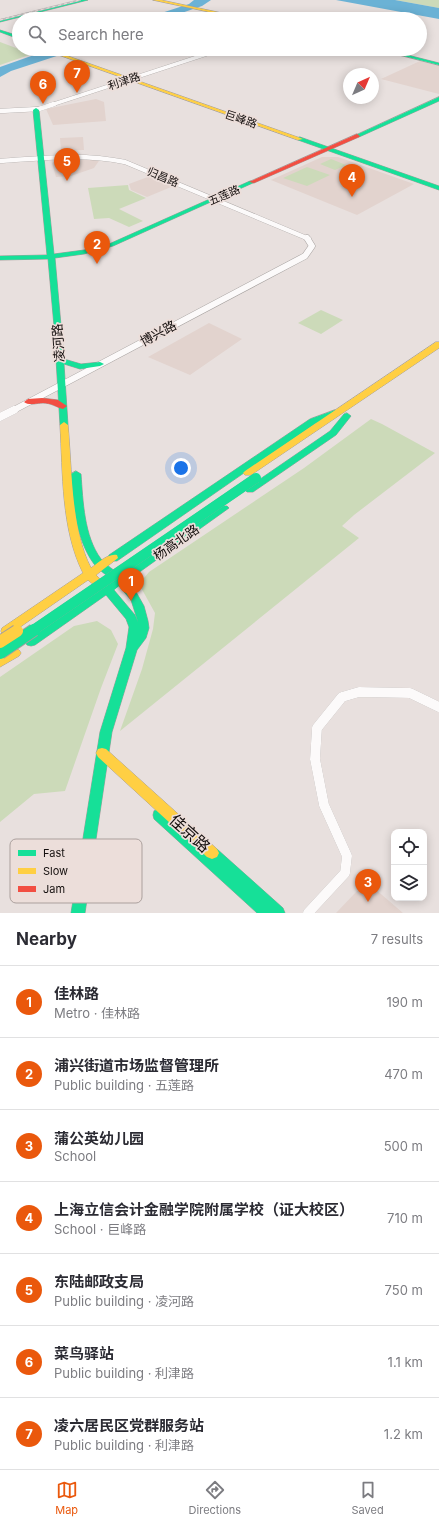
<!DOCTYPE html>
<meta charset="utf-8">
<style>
:root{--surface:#fff;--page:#f2f2f3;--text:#2b2b33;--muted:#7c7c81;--line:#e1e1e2;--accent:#ea580c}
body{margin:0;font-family:Inter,"Noto Sans SC",sans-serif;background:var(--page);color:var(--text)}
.controls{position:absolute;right:12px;bottom:12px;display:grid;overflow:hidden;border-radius:8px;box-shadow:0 2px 10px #0003}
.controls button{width:36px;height:36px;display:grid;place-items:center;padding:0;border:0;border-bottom:1px solid var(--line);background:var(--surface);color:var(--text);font:20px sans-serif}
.compass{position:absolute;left:343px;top:68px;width:36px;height:36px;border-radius:50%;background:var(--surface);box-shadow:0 2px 10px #0003;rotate:44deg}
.you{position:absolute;left:181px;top:468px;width:14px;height:14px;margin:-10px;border:3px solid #fff;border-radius:50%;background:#1a73e8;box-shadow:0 0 0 6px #1a73e833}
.badge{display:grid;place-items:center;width:26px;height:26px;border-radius:50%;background:var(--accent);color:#fff;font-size:13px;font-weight:700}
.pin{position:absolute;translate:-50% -33px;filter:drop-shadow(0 1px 2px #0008)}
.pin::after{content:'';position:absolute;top:21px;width:14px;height:12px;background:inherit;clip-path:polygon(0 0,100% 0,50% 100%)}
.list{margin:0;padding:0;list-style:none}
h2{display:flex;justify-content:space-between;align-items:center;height:52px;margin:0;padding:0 16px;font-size:17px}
h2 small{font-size:13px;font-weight:400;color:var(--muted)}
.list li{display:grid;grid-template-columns:26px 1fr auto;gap:12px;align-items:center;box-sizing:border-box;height:72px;padding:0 16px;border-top:1px solid var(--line)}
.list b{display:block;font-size:15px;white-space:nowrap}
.list p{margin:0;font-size:13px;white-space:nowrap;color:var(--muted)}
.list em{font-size:13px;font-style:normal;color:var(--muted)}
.icon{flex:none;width:22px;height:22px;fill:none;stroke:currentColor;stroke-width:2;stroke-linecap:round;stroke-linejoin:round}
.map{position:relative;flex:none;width:439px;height:913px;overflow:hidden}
.search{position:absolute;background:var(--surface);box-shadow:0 2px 10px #0003;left:12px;right:12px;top:12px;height:44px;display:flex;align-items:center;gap:10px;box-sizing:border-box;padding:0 14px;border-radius:22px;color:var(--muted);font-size:15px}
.sheet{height:556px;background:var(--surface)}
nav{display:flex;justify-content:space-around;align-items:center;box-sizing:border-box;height:56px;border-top:1px solid var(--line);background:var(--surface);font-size:11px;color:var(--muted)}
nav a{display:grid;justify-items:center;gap:2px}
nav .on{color:var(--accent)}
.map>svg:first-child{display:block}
.built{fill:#e2d3ce}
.green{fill:#ccdab9}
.water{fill:#6bb2d5}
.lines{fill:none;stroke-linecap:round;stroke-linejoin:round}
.street-far4-casing{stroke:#a49f9d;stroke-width:4}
.street-far3-casing{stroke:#a49f9d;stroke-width:5}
.street-far2-casing{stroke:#a49f9d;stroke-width:7}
.street-far1-casing{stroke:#a49f9d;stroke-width:8}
.street-casing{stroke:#a49f9d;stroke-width:10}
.fast-casing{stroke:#a49f9d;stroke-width:1}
.slow-casing{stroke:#a49f9d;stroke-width:1}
.jam-casing{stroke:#a49f9d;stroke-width:1}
.street-far4{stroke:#fcfafa;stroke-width:3.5}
.street-far3{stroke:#fcfafa;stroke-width:4.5}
.street-far2{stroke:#fcfafa;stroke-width:6}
.street-far1{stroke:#fcfafa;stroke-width:8}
.street{stroke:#fcfafa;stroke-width:10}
.fast{fill:#16e098;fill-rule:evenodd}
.slow{fill:#ffcf43;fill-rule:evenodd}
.jam{fill:#f24e42;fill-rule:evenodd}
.rail-casing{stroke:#bfbcbc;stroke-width:2}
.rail{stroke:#ecdeda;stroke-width:1;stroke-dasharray:3;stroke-linecap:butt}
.fast-bridge-far1-casing{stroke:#a49f9d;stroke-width:10;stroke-linecap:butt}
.fast-bridge-casing{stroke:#a49f9d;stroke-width:14;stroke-linecap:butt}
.slow-bridge-casing{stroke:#a49f9d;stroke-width:14;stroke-linecap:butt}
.fast-bridge-far1{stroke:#16e098;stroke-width:10}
.fast-bridge{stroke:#16e098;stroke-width:12}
.slow-bridge{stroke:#ffcf43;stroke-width:12}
.labels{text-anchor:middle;stroke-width:3.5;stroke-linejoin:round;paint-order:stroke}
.far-street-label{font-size:11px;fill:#140f0e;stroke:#ecdeda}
.street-label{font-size:13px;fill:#140f0e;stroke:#ecdeda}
.near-street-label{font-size:16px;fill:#140f0e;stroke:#ecdeda}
.key{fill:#ecdeda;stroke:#aba09d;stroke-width:1}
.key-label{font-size:11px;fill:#140f0e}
</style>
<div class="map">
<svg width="439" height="913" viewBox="0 0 439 913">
<rect width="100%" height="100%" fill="#e8e0de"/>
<path class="built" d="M420,61L439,66V94L381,79Z
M96,99L104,102L106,121L53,125L46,109Z
M83,137L84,150L61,151L60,138Z
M322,157H338L414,184L357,215L271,180Z
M101,158L94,168L71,176L56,177L52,163L58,159Z
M153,175L176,185L147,197L131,190L129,184Z
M209,323L242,339L190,375L148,357Z
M374,888L403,913H336L357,891Z"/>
<path class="green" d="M395,0H439V8Z
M0,42L32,54L0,65Z
M331,159L346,165L335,170L320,164Z
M307,167L330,175L307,186L283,178Z
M128,185L129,190L146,198L119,209L143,221L129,227L109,218L94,219L88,188Z
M321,310L343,320L321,334L298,323Z
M371,419L382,424L435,453L354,515L342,526L359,538L120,731L142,669L153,629L155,613L139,584L149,572L304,468Z
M97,621L111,630L118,644L101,688L65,791L34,794L0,822V677L74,626Z"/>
<path class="water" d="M194,0H211L202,6L164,19H143L189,4Z
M336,0H395L439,8V19Z
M51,49H78L11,71L0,77V67Z"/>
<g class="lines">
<defs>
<path id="street-far4" d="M51,105L222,49"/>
<path id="street-far3" d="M0,111L39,109L54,104
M0,161C42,158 83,153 125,162L309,239"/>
<path id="street-far2" d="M12,411L305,256L312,246L307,238"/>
<path id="street-far1" d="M0,417L14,410"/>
<path id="street" d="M308,913L345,873L347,856L324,805L315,759L317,728L342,697L359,692L410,693L439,707"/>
<path id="fast" d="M81,0H88L0,22V20Z
M0,30L19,36V39L0,32Z
M376,49H384L439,63V65Z
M439,97V101L359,137L354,136Z
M36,108L39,110L54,254L84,250L109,244L250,181L255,182L113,246L84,254L55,258L64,359L81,364L100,362L104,364L100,366L80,369L64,364L68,425L64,428L60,425L54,326L48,259L0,260V256L47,255L33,110Z
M300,137L439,186V190L298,140V138Z
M335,410L339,413L338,415L316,423L117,561H109L108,558L109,555L310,419Z
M347,413L351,416L336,435L253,492H247L245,490L247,488L330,431L344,414Z
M76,471L81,474C83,501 84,536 101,559C106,565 114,570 120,575L221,506H227L229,508L127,581L135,590L144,606L148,621L149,628L146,638L137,650L112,732L85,913H71L100,732L126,648L129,627L126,619L106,595L35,645L31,646L27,645L25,642L27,639L100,589L93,582L94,579H102L107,584L113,580C106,575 99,570 94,564C75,538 74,504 71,474ZM119,586L131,600L138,622L135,615L114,590Z
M159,809L164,811L207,850L212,847L217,849L283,908L285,913H257L154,819L153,815L154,811Z"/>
<path id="slow" d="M153,0H161L250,19H242Z
M42,49H48L303,139L298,140Z
M436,342H439V348L251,475H245L243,473L245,471Z
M64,422L68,425C72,468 71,530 91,568C98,563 108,553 117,555L118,558L96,575L103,582L102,585H94L88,580L10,634L6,635L2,634L1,631L2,628L83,573C61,529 63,474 60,425Z
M15,649L19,650L21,653L19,656L0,667V657Z
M102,748L106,749L217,849L219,853L217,857L212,859L207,857L98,757L96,753L98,749Z"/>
<path id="jam" d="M357,134L360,136L359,137L254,183L249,182Z
M42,398L58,400L67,406L63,409C56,407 51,403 43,403C37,403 29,406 24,402L28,399Z"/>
</defs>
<use href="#street-far4" class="street-far4-casing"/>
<use href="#street-far3" class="street-far3-casing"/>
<use href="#street-far2" class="street-far2-casing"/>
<use href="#street-far1" class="street-far1-casing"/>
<use href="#street" class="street-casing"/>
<use href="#fast" class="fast-casing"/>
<use href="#slow" class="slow-casing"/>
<use href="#jam" class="jam-casing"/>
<use href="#street-far4" class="street-far4"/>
<use href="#street-far3" class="street-far3"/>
<use href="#street-far2" class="street-far2"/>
<use href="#street-far1" class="street-far1"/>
<use href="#street" class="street"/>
<use href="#fast" class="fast"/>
<use href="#slow" class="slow"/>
<use href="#jam" class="jam"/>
<defs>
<path id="rail" d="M0,20L80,0"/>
</defs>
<use href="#rail" class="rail-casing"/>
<use href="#rail" class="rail"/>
<defs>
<path id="fast-bridge-far1" d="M32,631L256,478"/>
<path id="fast-bridge" d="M0,653L34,630"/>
<path id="slow-bridge" d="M0,642L17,631"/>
</defs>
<use href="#fast-bridge-far1" class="fast-bridge-far1-casing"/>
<use href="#fast-bridge" class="fast-bridge-casing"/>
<use href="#slow-bridge" class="slow-bridge-casing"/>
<use href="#fast-bridge-far1" class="fast-bridge-far1"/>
<use href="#fast-bridge" class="fast-bridge"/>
<use href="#slow-bridge" class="slow-bridge"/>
</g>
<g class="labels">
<g class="far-street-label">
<text transform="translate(124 81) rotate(-18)" y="4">利津路</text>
<text transform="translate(241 119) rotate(19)" y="4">巨峰路</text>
<text transform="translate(163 177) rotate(23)" y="4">归昌路</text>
<text transform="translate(224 195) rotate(-24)" y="4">五莲路</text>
</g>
<g class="street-label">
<text transform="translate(158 333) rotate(-28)" y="5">博兴路</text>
<text transform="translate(58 343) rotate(-94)" y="5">凌河路</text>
<text transform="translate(176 542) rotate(-35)" y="5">杨高北路</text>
</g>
<g class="near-street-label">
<text transform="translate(190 833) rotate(42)" y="6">佳京路</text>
</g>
</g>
<rect x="10" y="839" width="132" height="64" rx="6" class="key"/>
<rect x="18" y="850" width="18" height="6" fill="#16e098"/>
<rect x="18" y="868" width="18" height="6" fill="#ffcf43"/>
<rect x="18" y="886" width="18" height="6" fill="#f24e42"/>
<g class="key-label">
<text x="43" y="857">Fast</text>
<text x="43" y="875">Slow</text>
<text x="43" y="893">Jam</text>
</g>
</svg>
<div class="controls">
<button><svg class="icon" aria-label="locate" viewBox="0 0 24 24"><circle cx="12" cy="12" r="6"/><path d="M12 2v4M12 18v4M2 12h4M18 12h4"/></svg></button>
<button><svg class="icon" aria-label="layers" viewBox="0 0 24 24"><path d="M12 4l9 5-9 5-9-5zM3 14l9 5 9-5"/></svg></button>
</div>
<svg class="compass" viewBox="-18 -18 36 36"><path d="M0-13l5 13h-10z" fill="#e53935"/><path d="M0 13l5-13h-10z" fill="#7c7c81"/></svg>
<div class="you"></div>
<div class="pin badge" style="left:131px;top:601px">1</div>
<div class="pin badge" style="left:97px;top:264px">2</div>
<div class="pin badge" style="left:368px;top:902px">3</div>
<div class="pin badge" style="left:352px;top:197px">4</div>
<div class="pin badge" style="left:67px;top:181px">5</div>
<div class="pin badge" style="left:43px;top:104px">6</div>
<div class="pin badge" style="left:77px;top:93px">7</div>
<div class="search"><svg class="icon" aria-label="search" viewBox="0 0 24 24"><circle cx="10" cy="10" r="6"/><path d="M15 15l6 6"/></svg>Search here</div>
</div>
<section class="sheet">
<h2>Nearby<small>7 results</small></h2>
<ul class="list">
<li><span class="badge">1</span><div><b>佳林路</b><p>Metro · 佳林路</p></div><em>190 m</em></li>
<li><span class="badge">2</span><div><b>浦兴街道市场监督管理所</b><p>Public building · 五莲路</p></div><em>470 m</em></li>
<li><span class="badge">3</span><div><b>蒲公英幼儿园</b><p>School</p></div><em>500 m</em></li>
<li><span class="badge">4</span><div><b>上海立信会计金融学院附属学校（证大校区）</b><p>School · 巨峰路</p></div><em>710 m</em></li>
<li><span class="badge">5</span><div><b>东陆邮政支局</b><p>Public building · 凌河路</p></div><em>750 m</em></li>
<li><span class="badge">6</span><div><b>菜鸟驿站</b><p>Public building · 利津路</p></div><em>1.1 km</em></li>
<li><span class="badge">7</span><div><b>凌六居民区党群服务站</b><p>Public building · 利津路</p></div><em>1.2 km</em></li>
</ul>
</section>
<nav>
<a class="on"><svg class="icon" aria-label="map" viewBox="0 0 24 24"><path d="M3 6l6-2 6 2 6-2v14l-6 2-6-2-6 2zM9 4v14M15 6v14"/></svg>Map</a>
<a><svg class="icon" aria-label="directions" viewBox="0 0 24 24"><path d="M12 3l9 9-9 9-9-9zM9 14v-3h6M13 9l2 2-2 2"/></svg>Directions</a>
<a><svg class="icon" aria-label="saved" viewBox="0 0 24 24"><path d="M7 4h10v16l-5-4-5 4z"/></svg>Saved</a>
</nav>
